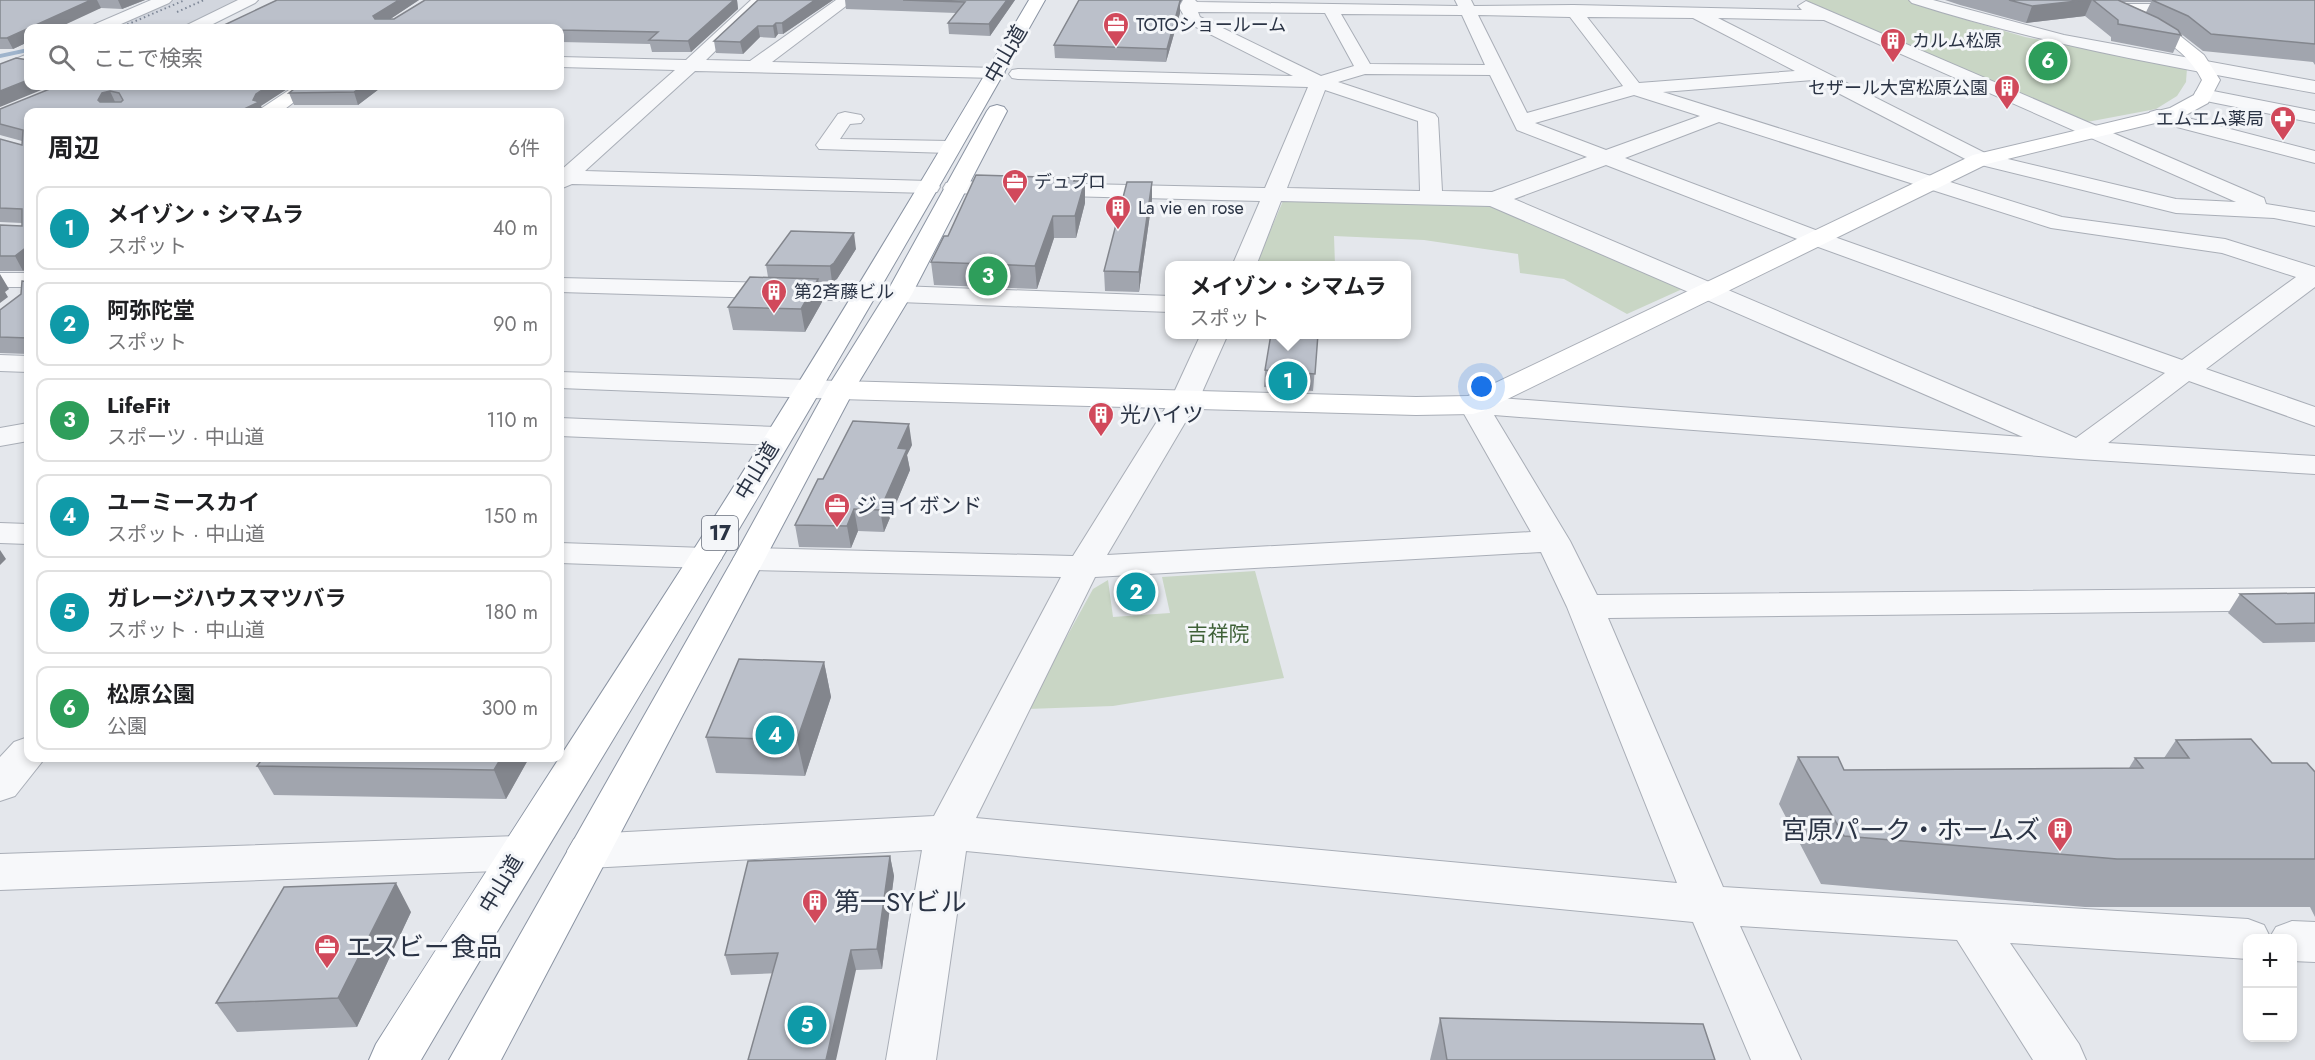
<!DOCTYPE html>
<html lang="ja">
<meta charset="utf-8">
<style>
:root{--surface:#fff;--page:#f2f2f2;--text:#202124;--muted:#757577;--line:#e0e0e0;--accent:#d93025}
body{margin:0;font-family:Jost,"Noto Sans JP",sans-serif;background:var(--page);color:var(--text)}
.controls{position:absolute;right:18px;bottom:18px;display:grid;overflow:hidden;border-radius:12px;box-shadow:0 3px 9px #0003}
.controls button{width:54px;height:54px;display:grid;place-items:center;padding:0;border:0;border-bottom:2px solid var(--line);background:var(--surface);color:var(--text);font:30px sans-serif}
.you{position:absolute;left:1482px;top:387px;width:21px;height:21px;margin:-15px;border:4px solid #fff;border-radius:50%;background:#1a73e8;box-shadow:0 0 0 9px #1a73e833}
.badge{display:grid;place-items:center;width:39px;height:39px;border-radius:50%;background:var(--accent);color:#fff;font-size:20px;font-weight:700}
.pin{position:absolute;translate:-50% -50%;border:3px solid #fff;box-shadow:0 2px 6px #0006}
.popup{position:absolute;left:1165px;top:261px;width:246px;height:78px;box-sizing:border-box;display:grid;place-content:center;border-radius:12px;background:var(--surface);filter:drop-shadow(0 2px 4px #0005);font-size:20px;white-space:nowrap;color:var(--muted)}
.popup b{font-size:22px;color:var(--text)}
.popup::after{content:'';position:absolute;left:50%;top:100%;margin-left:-12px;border:12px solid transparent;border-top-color:var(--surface)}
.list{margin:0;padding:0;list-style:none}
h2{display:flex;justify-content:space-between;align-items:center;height:78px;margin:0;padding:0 24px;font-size:26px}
h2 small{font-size:20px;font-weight:400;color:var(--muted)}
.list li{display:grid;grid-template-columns:39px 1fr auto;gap:18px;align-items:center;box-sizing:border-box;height:84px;margin:0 12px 12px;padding:0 12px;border:2px solid var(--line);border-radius:12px}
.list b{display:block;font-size:22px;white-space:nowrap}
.list p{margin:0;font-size:20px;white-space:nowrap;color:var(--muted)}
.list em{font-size:20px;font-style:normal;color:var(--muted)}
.icon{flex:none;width:33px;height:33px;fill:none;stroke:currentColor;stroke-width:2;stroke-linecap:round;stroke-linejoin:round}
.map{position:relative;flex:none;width:2315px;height:1060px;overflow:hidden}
.search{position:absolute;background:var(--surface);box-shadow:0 3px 9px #0003;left:24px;top:24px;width:540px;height:66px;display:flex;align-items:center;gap:15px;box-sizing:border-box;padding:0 21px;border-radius:12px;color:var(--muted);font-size:22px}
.panel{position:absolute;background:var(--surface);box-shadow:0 3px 9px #0003;left:24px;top:108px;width:540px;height:654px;border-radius:12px}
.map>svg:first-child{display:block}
.built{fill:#d2d6de}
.green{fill:#c9d6c5}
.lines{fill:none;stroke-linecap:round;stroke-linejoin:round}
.stream{fill:#9fb4cc;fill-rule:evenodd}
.street-casing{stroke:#a9aeb7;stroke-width:2}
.secondary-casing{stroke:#a9aeb7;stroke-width:2}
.highway-casing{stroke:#8b94a3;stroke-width:2}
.street{fill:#f7f8fa;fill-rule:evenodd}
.secondary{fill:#fff;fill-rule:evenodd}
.highway{fill:#fff;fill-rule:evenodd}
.rail{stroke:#7d8696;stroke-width:2;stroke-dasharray:1.5 3;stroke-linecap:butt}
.wall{fill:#a1a5ae;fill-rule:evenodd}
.shaded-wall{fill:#83868d}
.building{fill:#bbc0ca;stroke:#83868d;stroke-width:1.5;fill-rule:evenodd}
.labels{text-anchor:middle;stroke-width:6;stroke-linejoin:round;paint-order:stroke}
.far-poi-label{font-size:18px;fill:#2b3445;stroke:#f4f6f9;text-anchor:start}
.shield{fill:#f4f6f9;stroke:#676e7b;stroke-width:1.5}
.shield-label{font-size:20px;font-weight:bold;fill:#2b3445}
.street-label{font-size:21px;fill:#2b3445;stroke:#f4f6f9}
.poi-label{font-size:21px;fill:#2b3445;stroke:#f4f6f9;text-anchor:start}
.park-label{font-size:21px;fill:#3f6138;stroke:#f4f6f9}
.near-poi-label{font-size:26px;fill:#2b3445;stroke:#f4f6f9;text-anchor:start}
</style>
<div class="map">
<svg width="2315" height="1060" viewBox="0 0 2315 1060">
<rect width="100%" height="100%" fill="#e4e7ec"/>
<path class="built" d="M174,0H245L188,28H110Z"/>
<path class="green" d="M1805,0H1909L1953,16L2025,37L2187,68L2186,82L2177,96L2156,109L2087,122Z
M1283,201L1488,202L1689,286L1627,314L1564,279L1520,273L1518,254L1424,240L1334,236L1335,265L1255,266Z
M1255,571L1284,678L1113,706L1027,709L1093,589L1108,580L1113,617L1170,613L1162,577Z"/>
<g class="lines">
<path class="stream" d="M28,48V52L0,58V54Z"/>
<defs>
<path id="street" d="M151,0H172L169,3L112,28H91L93,25Z
M238,0H258L255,3L205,28H185L187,25Z
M751,0H768L706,60L750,61L836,0H854L772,62L996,68L1002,69L1005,73L1002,77L996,78L695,71L585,171L929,181L937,182L940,187L937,192L929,193L572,184L560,189V171L675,70L560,67V57L686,60Z
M1183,0H1195L1197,2L1458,6L1455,0H1471L1474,6L1573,5L1802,10L1798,6L1806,1L2264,198L2266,204L2315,212V226L2274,218L2176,213L1973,163L1813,80L1663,92L2062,217L2225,239L2315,267V287L2206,369L2315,407V426L2189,381L2108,443L2315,456V474L2079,459L1494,415L1570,541L1597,595L2315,588V610L1608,618L1723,887L2248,919L2264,925L2270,937L2276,927L2292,921L2315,922V962L2292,961V938H2248V959L2010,943L2079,1044L2086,1060H2033L1957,940L1740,926L1801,1060H1751L1693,922L966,851L936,1060H886L922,850L589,868L574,863L567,851L574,839L589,834L934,816L1061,577L750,570L738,566L733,559L738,552L750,548L1073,556L1171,399L1201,334H1228L1199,399L1107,555L1531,532L1459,405L1463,399L1473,396L2023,437L1490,206L1281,201L1256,266H1232L1260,201L946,193L943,188L946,183L954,181L1265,188L1308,87L1018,79L1012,78L1009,74L1012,70L1018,69L1293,76L1188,23L1179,7ZM1198,12L1325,13L1354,66L1321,76L1200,17ZM1341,14L1462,15L1485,65L1370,64ZM1478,15L1570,17L1623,86L1527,113ZM1587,17L1693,18L1795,71L1639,83ZM1718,18L1824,20L2236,202L2176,199L1987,154ZM1365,74L1490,75L1517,130L1587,157L1492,192L1442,191L1438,118L1435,114L1338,82ZM1325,90L1418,121L1420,191L1287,188ZM1634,95L1700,116L1606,150L1535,123ZM1719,122L2051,228L2222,253L2296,277L2182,360L1826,234L1625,158ZM1606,165L1810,244L2165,373L2076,438L1514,199ZM1541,552L1567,607L1677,883L976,818L1095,577Z
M1909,0H1933L2064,35L2315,81V93C2179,68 2043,45 1912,3Z
M2113,4H2193L2201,9L2193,14L2107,12L2105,9L2107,6Z
M28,54V65L0,77V65Z
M2203,89L2315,111V123L2196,99L2194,95L2196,91Z
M2157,110L2315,151V163L2150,120L2147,116L2150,112Z
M845,112L861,115L864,119L861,123L850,124L840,139L949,141L956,143L959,147L956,151L949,153L819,149L816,145L819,141L838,114Z
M0,273H28V287H0Z
M560,278L864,285L873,288L877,293L873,298L864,301L560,292Z
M899,286L1170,296V312L899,302L890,299L886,294L890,289Z
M0,355L28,356V372L0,371Z
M560,372L840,381L850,384L854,390L850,396L840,399L560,388Z
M560,418L777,427L788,430L792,436L788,442L777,445L560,436Z
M28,423V441L0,446V428Z
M0,523L28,524V544L0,543Z
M560,543L705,548L717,551L722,558L717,565L705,568L560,563Z
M28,737V758H45L15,796L0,801V757L14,742Z
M520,836L535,841L542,853L535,865L520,870L0,890V854Z"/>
<path id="secondary" d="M2084,0H2105L2179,35L2204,55L2220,80L2208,103L2184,116L1987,164L1483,411L1473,414L1416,415L840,399L830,396L826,390L830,384L840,381L1416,397L1468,396L1973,155L2170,108L2194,95L2202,80C2181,37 2127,22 2087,3Z
M295,86H315L281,112H260L262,108Z"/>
<path id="highway" d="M1029,0H1045C940,187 832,372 723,556C623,725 520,891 421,1060H369L376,1044C479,881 583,722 687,560C805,376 918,188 1029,0Z
M997,105L1004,107L1007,111L912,294L854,390L501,1060H449L733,559L826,390L886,294L987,111L990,107Z"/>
</defs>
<use href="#street" class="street-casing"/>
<use href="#secondary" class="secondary-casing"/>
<use href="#highway" class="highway-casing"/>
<use href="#street" class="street"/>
<use href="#secondary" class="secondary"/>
<use href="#highway" class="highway"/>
<path class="rail" d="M177,12L204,0
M119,28L185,0"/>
</g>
<path class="wall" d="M0,0H145L122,9L101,8L28,28V42L13,49H0Z
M277,0H419L390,19H394L425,0H737L738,9L691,52H652L650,44L561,42L560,43V28H218Z
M758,0H833L783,34H778L775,38L760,37L743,54L716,53L714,41Z
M845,0H1015L990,36L949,34L948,23L956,13L846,9Z
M1079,0H1182L1180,3V13L1166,62L1055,58L1054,45Z
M1945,0H2315V65L2313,62L2203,51L2180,33L2181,35L2173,53L2111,41V37L2085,16L2026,23L1960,5ZM2122,2H2151L2146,12Z
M57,86L261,106L263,112H28V267L23,271H0V225L22,226V223L0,222V139L22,145V141L0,135V109Z
M298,86H501L497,89L383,86L358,105H294L289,93Z
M1075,178V181L1085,203L1076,238H1054L1037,289L934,285L931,262L948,236Z
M1152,200L1139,292L1105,291L1104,271Z
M856,249L837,279L832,282H818L822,302L805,332L733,330L728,307L768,277L766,265Z
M28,282V354L0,353V310L21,294Z
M1318,334L1313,391L1264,387L1265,370Z
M912,445L907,455L910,470L884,532L858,531L851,548L799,547L795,525L823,479Z
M2315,593V642L2263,643L2228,613L2240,594Z
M824,662L831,697L805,776L716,773L706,737Z
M2176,740L2272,763L2315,772V917L2310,907H2085L1821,884L1779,804L1798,757L1844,770L2129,768L2135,758H2164Z
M529,758L506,799L274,795L257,766Z
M890,856L894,876L882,969L731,975L725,955Z
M411,912L357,1027L237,1032L216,1003Z
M1440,1018L1715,1060H1430Z"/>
<path class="shaded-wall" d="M91,0H97L101,8L58,28H28V42L13,49L7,38Z
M118,0H145L122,9Z
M399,0H419L377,28L373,16Z
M734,0H737L738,9L691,52L688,41Z
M815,0H833L783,34L782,23Z
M1007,0H1015L990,36L989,24Z
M1177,0H1182L1180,3V13L1166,62L1167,49Z
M2086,0H2092L2085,16L2026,23L2032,6Z
M776,23L778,34L775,38L773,26Z
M758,26L760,37L743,54L740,42Z
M28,80V86H51L0,107V91Z
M268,86H292L261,106L263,112H238L253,100L256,94Z
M363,86H383L358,105L354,92Z
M110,91L116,104L104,112L98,100L102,93Z
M1085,181V203L1076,238L1075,216Z
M1152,182V200L1139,292V272Z
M1053,216L1054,238L1037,289L1035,266Z
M854,233L856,249L837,279L832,282L830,266Z
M28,246V267L23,271L15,256Z
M0,274L9,289L5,292L8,297L0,303Z
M818,279L822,302L805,332L801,309Z
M909,424L912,445L907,455L910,470L884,532L880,510L898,448Z
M854,509L858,531L851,548L847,526Z
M0,550L6,559L0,565Z
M824,662L831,697L805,776L797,740Z
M501,758H529L506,799L494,770Z
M890,856L894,876L882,969L877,949Z
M396,883L411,912L357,1027L338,998Z
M851,950L856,970L836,1060H826Z"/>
<path class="building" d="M0,0H91L7,38H0Z
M277,0H399L373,16L375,19H394L425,0H734L688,41L649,40L658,32L560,30V28H218Z
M758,0H815L782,23H776L773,26H758L740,42L714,41Z
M903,0H1007L989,24L948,23L965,2Z
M1079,0H1180V1L1167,49L1054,45Z
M2009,0H2086L2032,6Z
M2093,0H2118L2158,18L2178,30L2181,35L2118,24V20Z
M2152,0H2315V44L2211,34L2188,16Z
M16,58L28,60V80L0,91V64Z
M57,86H268L256,94L253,100L259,102L238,112H28V246L15,256H0V225L22,226V209L0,208V139L22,145L23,130L0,124V109ZM110,91L119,93L123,100L121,102H100L98,100L102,93Z
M298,86H363L354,92L289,93Z
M976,175L1075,178L1074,181H1085L1075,216H1053L1035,266L931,262L944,236H948Z
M1127,182H1152L1139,272L1104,271Z
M791,231L854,233L834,263L830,266L766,265Z
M750,277L818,279L801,309L728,307Z
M22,281L28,282V338L0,337V310L21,294Z
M1271,334H1318L1315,374L1265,370Z
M853,421L909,424L898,448L907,449L880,510L854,509L847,526L795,525L818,479H823Z
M2315,593V623L2276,624L2240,594Z
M739,659L824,662L797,740L706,737Z
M2251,739L2272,763H2307L2315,772V859H2117L1844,836L1798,757H1838L1844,770L2143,768L2135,758H2189L2176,740Z
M263,758H501L494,770L257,766Z
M890,856L877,949L851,950L826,1060H748L778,953L725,955L748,861Z
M396,883L338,998L216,1003L284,887Z
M1440,1018L1703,1024L1715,1060H1447Z"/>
<defs>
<symbol id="office-pin" viewBox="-11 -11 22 30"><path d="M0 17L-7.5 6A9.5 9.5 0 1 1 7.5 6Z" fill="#d1495b" stroke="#f4f6f9"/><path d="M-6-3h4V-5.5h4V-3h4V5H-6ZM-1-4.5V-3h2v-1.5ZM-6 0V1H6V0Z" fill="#fff"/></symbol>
<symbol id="building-pin" viewBox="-11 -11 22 30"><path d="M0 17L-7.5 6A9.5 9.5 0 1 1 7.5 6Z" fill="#d1495b" stroke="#f4f6f9"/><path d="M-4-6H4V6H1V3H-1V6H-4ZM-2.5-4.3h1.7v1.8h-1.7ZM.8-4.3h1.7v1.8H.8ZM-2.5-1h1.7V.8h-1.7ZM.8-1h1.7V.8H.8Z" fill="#fff"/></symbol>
<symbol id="pharmacy-pin" viewBox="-11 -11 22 30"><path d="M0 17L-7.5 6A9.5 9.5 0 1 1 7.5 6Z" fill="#d1495b" stroke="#f4f6f9"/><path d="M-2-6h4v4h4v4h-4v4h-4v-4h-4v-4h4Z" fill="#fff"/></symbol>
</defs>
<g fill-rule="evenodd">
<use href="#office-pin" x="1101" y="10" width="30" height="40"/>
<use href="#building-pin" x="1878" y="26" width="30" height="40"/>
<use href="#building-pin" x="1992" y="73" width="30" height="40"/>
<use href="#pharmacy-pin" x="2268" y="104" width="30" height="40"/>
<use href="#office-pin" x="1000" y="167" width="30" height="40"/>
<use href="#building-pin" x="1103" y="193" width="30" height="40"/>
<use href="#building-pin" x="759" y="277" width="30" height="40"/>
<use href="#building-pin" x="1086" y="400" width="30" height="40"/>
<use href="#office-pin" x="822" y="491" width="30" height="40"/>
<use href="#building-pin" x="2045" y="815" width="30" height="40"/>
<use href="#building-pin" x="800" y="887" width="30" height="40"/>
<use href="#office-pin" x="312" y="932" width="30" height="40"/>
</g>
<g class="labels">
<g class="far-poi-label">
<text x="1136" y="31">TOTOショールーム</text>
<text x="1912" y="47">カルム松原</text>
<text x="1988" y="94" text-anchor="end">セザール大宮松原公園</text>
<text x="2264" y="125" text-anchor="end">エムエム薬局</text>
<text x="1034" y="188">デュプロ</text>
<text x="1138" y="214">La vie en rose</text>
<text x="794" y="298">第2斉藤ビル</text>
</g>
<rect class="shield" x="702" y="516" width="36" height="34" rx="4.5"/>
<g class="shield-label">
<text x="720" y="540">17</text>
</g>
<g class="street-label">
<text transform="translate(1006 54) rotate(-60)" y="7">中山道</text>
<text transform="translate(757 471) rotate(-59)" y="7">中山道</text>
<text transform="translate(501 884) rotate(-59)" y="7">中山道</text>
</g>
<g class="poi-label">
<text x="1120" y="422">光ハイツ</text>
<text x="856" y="513">ジョイボンド</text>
</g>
<g class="park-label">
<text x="1218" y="641">吉祥院</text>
</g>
<g class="near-poi-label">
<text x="2040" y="839" text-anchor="end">宮原パーク・ホームズ</text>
<text x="834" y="911">第一SYビル</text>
<text x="346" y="956">エスビー食品</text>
</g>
</g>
</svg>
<div class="controls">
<button>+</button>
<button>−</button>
</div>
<div class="you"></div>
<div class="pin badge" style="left:1288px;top:381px;background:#0f9aa8">1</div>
<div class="popup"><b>メイゾン・シマムラ</b>スポット</div>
<div class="pin badge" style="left:1136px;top:592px;background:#0f9aa8">2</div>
<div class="pin badge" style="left:988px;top:276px;background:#2e9e5b">3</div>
<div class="pin badge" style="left:775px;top:735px;background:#0f9aa8">4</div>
<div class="pin badge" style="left:807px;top:1025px;background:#0f9aa8">5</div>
<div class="pin badge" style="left:2048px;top:61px;background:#2e9e5b">6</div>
<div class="search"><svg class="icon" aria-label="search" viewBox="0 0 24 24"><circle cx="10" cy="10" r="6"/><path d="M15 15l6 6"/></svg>ここで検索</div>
<section class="panel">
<h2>周辺<small>6件</small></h2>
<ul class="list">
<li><span class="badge" style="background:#0f9aa8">1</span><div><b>メイゾン・シマムラ</b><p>スポット</p></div><em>40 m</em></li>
<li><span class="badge" style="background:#0f9aa8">2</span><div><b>阿弥陀堂</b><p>スポット</p></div><em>90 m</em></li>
<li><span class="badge" style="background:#2e9e5b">3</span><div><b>LifeFit</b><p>スポーツ · 中山道</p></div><em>110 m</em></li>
<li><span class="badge" style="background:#0f9aa8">4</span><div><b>ユーミースカイ</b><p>スポット · 中山道</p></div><em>150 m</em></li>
<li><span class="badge" style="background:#0f9aa8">5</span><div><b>ガレージハウスマツバラ</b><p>スポット · 中山道</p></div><em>180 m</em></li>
<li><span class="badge" style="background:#2e9e5b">6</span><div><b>松原公園</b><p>公園</p></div><em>300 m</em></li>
</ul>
</section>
</div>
